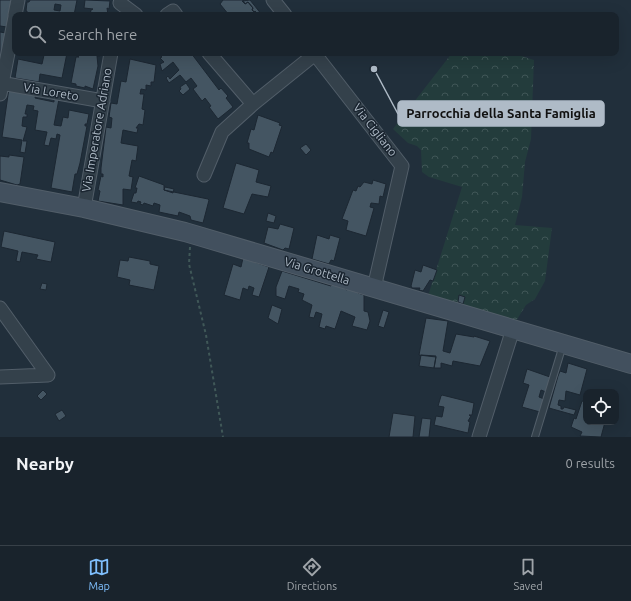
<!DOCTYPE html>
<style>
:root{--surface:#19232c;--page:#222b34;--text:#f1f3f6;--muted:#9fa4a9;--line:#374048;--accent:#7fbffd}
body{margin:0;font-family:Ubuntu,sans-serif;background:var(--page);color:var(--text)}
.controls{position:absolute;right:12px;bottom:12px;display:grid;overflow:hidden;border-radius:8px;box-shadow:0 4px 16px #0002}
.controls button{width:36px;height:36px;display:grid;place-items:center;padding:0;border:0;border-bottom:1px solid var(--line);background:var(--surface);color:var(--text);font:20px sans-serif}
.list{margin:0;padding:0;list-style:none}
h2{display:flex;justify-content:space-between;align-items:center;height:52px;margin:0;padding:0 16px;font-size:17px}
h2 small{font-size:13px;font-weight:400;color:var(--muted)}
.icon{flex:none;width:22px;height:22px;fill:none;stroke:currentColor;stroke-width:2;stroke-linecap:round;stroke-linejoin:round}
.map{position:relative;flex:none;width:631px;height:437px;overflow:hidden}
.search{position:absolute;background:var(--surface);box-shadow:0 4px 16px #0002;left:12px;right:12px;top:12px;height:44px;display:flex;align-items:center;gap:10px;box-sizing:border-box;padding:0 14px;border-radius:8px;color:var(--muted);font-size:15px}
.sheet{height:108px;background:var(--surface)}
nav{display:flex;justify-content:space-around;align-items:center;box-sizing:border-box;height:56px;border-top:1px solid var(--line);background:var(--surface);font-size:11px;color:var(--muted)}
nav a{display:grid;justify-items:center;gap:2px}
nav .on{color:var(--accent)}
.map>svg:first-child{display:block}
.forest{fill:url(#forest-crowns)}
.building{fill:#445562;stroke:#1c2732;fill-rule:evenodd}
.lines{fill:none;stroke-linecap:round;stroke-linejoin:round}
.lane-casing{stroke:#525e69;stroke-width:8}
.street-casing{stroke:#525e69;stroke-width:15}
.secondary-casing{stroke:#525e69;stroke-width:20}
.path{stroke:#405858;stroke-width:2;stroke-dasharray:3 3;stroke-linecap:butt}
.lane{stroke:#34414b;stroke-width:6}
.street{stroke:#34414b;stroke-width:13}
.secondary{stroke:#42505e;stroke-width:18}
.labels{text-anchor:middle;stroke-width:3;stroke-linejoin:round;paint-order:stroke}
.street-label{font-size:12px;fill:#afbbc7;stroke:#1a2530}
.leader{fill:none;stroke:#afbbc7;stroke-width:1.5}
.callout-dot{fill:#afbbc7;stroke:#1a2530;stroke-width:1.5}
.callout{fill:#afbbc7;stroke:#afbbc7;stroke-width:1.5}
.callout-label{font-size:13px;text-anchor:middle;font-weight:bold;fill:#111}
</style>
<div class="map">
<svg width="631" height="437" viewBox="0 0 631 437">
<defs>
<pattern id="forest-crowns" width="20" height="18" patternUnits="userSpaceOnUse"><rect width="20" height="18" fill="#233c3c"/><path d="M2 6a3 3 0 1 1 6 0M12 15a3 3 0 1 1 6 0" fill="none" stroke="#405657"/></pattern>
</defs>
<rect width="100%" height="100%" fill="#212f3b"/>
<path class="forest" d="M452,53H512L534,60L531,139L525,162L522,197L515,225L552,228L545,281L535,299L526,305L516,321L428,296L462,187L429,177L422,172L421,150L417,146L408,143L393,129Z"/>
<path class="building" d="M0,0H12L7,27L0,26Z
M30,0H77L74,15H27V11H26L27,2H29ZM55,4L61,5L60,11L54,10Z
M85,0L110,1L109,9L107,8L108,15H90L91,10L93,9L84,8Z
M223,0H243L245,4L248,2L253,8L252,10L259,15H229L220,4Z
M250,0L262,15H259L255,11L254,12L252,10L253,8L248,2L245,4L242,1Z
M0,32L6,33L0,65Z
M30,53L63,55V53H67L62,78L40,74L39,82L15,78L18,59L42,64L44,55Z
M77,53H100V56H97L98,66L93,89L85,86V88L76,86V84L71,83L76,57H79L76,55Z
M162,53H191L219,90L221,88L228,96L226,98L233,107L218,119L209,107L211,106L205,98L202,101L193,89L197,86L191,78L186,82L180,75L169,83L166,78L168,76L170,79L179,70L173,62L162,71L160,64L164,62L160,58L162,57L160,55Z
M130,59L156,65L154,82H151V86L146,85V90L141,89L140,94H144L142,109L145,110L143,125L139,124L136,128H138L137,133L123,130L121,143L138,146L136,161L132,160L129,176L133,177L131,190L123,189V205L98,201L100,191L98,190L101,176L103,177V174H101V168L106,127L111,128L112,118L109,117L111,103L117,104L121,81L126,82Z
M186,83L190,89L183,95L179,91L181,89L180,87Z
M9,88L36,93L35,98L54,102V98L59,99L54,125L61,126L63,117L68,118L69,110L89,114L87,124H85V126H87L80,163L77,174H75L72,192L51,188L60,135L57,134L56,139L51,138L49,146L44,145L47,132L35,130L38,111L33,110L34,106L27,105L25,114H27V117H23L22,126L27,127L23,141H27L25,153L20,152L22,140L2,137Z
M258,115L280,123L279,125L282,126L273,153L271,152L269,157L249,149V143H247L251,129L254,130Z
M306,144L311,150L306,155L300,148Z
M9,155L24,157L20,184L17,185L0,180V156L9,157Z
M236,163L259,170L256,182L271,186L268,197L252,194L244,214L223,208Z
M139,176L164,185V190L208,199L209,200L203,223L191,220L190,216L179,212L178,216L159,212L160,205L154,203L153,206L144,203L143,205L140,204L141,202L138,201L137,203L131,202L134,193H136L137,188H135Z
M373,180L386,184L383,197L380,196L379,204L371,203L370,207L374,208L366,236L346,230L348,221L342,219L353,190L356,191L358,186L360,187L364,182L372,184Z
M165,187L174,189L173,193L164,190Z
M268,213L276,216L274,223L266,221Z
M280,224L294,228L289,249L285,248L283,250L264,243L268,227L278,229Z
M4,231L55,242L51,262L36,259L38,255L22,252L20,262L16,261L18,251L1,247Z
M317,235L329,239L330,235L340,238L334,261L331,260L329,264L312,259Z
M129,257L150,261V264L159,266L154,290L129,285L130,280L117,277L120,260L128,261Z
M243,258L269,267L259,297L252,295L254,288L249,286L248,290L243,288L240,300L224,295L233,264L241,267Z
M423,265L437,270L433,281L430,280L423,291L419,290L420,288H412L411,286L415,270L421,272Z
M282,271L331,286L332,283L346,287L345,289L347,290L348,288L359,291L358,293L364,295V311L368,312L370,321L367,330L352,326L355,317L341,311L335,329L326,326L325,329L319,327L322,314L316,312L314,318L309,317L312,305L302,300L304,294L298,292L299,289L289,286L285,299L276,296V287Z
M42,283L47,284L46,290L40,289Z
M459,295L465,297L463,304L458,302Z
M272,305L282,309L278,324L268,318Z
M383,310L389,312L384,328L378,326Z
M426,318L448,321L443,351L450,353L456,334L474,337V336L490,341L480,366L453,361L452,366L441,363V368H434L436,357L419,355Z
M421,355L436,356L434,368L419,366Z
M568,363L587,369L580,395L566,391L565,401L559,400L558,405L561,406V409H563L564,407L576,410L574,415L549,408L558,376L560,371L566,373Z
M527,369L550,377L546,392L541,390L539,397L544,399L540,412L522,407L529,385L523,383Z
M43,390L47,394L41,400L37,396Z
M442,395L474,403L472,415H469L471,416L468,421L470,422L468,433L434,425L436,416L442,417L444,407L438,406L441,396Z
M582,401L586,402V422H605L601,437L580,436L582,432L571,427L574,418L576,419Z
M62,410L66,416L59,421L55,414Z
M393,413L415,416L413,437H389Z
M422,418L431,419L429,437H419Z"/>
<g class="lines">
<defs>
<path id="lane" d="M535,437L563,345"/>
<path id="street" d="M273,0L285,15
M120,3L136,15
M15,15L18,0
M167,15L173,11L176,15
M209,53L253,104
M314,53L402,166L374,288
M0,83L103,101
M0,94L15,17
M204,175L222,132L253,104L315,54
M84,208L111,53
M0,308L48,375
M0,377L48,375
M479,437L513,329"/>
<path id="secondary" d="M0,192L84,208L185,232L631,364"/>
</defs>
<use href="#lane" class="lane-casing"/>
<use href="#street" class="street-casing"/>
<use href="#secondary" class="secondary-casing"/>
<path class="path" d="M190,247L189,264L206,335L223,437"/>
<use href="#lane" class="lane"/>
<use href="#street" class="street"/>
<use href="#secondary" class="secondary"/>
</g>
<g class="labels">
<g class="street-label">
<text transform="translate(51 92) rotate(10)" y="4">Via Loreto</text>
<text transform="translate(97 130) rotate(-80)" y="4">Via Imperatore Adriano</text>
<text transform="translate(375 130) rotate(52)" y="4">Via Cigliano</text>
<text transform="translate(317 271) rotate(17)" y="4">Via Grottella</text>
</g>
</g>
<path class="leader" d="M374 69L398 114"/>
<circle class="callout-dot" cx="374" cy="69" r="4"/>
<rect class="callout" x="398" y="101" width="206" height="25" rx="4"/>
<g class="callout-label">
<text x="501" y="118">Parrocchia della Santa Famiglia</text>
</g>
</svg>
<div class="controls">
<button><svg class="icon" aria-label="locate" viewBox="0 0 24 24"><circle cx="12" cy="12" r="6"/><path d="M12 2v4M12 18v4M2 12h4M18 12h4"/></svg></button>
</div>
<div class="search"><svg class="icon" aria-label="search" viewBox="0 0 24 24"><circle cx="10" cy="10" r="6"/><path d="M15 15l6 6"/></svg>Search here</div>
</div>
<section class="sheet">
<h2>Nearby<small>0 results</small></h2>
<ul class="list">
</ul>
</section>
<nav>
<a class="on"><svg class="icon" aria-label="map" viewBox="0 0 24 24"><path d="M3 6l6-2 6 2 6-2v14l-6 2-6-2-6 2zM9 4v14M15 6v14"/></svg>Map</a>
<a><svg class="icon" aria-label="directions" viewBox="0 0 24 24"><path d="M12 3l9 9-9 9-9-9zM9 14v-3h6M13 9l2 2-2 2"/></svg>Directions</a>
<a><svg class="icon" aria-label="saved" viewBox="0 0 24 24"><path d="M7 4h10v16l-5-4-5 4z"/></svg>Saved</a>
</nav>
